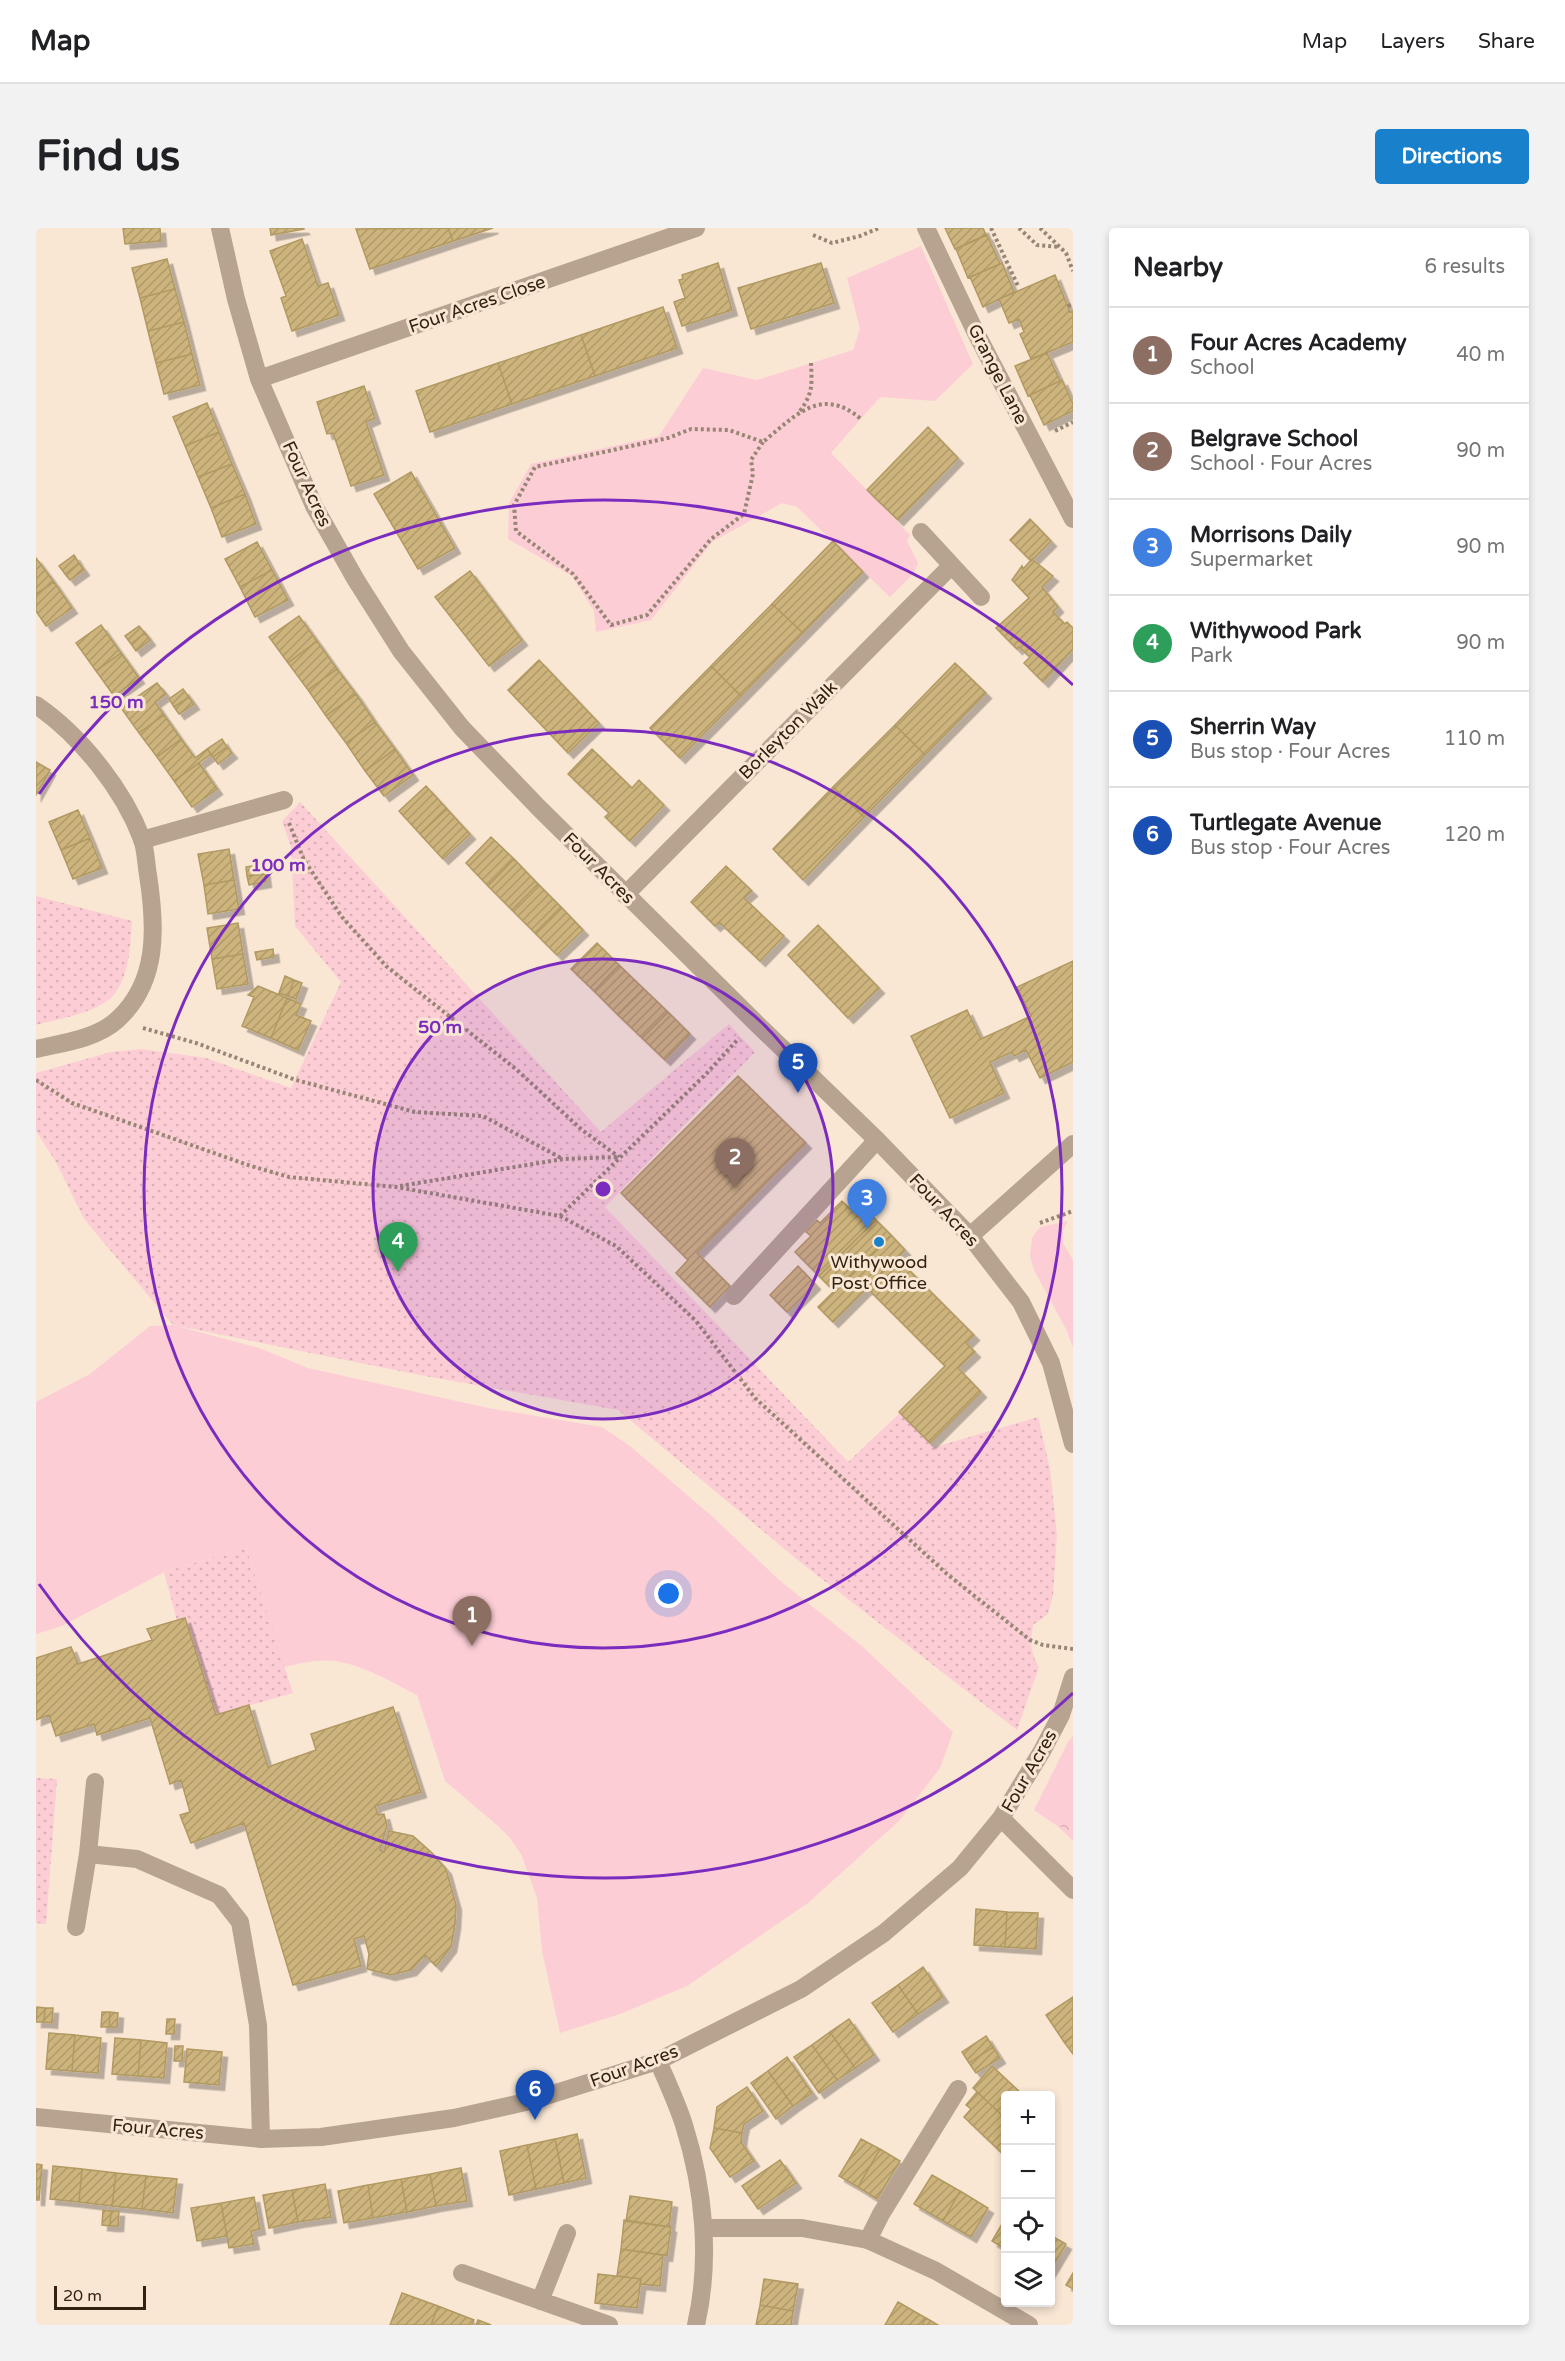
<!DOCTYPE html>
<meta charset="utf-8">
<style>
:root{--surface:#fff;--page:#f2f2f2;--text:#202124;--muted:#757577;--line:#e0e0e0;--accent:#1980cb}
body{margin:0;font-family:"Varela Round",sans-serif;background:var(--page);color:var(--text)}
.controls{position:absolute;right:18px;bottom:18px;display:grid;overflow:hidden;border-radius:6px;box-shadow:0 3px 9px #0003}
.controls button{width:54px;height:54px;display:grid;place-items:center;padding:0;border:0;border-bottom:2px solid var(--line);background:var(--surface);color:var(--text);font:30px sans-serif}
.scale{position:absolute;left:18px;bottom:15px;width:92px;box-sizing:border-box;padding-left:6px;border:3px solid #332210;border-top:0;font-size:16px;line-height:21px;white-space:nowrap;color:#332210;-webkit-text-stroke:4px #f9e7d4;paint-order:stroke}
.you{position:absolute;left:633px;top:1366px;width:21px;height:21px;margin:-15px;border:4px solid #fff;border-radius:50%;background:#1a73e8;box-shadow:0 0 0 9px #1a73e833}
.badge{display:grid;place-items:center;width:39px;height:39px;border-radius:50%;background:var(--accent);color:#fff;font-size:20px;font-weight:700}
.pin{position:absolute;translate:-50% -50px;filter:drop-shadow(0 2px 3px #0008)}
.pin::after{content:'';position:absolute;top:32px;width:21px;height:18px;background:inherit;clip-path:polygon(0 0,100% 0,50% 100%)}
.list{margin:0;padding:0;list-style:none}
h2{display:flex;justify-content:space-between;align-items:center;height:78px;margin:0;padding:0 24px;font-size:26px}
h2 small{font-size:20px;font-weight:400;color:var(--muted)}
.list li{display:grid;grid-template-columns:39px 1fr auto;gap:18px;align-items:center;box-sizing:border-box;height:96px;padding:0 24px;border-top:2px solid var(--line)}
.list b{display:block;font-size:22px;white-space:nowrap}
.list p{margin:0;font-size:20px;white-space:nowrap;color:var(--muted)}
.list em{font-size:20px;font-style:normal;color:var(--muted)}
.icon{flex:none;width:33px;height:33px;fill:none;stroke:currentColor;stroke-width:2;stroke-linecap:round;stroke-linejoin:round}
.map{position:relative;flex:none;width:1037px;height:2097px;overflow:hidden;border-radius:6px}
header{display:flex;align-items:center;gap:36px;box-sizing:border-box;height:84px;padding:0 30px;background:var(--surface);border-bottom:2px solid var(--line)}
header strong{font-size:28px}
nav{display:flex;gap:33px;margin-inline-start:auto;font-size:21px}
.intro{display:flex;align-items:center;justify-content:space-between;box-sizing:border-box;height:144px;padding:0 36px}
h1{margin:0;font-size:42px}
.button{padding:15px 27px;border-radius:6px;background:var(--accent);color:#fff;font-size:21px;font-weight:700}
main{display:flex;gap:36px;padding:0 36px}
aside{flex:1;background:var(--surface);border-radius:6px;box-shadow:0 3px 9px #0003}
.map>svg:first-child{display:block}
.grass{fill:#fccdd5}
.forest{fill:url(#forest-crowns)}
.park{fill:url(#park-dots)}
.building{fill:url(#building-hatch);stroke:#b19962;stroke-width:1.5;filter:url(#shadow)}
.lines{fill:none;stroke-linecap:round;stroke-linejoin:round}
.path{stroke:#988674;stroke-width:4;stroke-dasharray:3 3;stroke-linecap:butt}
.lane{stroke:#b7a390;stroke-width:18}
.street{stroke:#b7a390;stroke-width:18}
.ring{fill:none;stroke:#7b2cbf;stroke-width:3}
.poi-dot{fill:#1980cb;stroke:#f9e7d4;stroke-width:2}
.labels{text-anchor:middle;stroke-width:6;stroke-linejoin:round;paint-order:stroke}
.street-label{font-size:18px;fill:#332210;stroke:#f9e7d4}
.poi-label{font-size:18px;fill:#332210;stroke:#f9e7d4}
.centre{fill:#7b2cbf;stroke:#f9e7d4;stroke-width:3}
.ring-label{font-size:18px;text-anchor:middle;font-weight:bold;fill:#7b2cbf;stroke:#f9e7d4;stroke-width:6;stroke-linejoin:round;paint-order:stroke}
</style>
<header>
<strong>Map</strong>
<nav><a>Map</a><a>Layers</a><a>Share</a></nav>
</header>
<div class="intro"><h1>Find us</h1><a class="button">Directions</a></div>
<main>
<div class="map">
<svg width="1037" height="2097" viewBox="0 0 1037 2097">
<defs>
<pattern id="forest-crowns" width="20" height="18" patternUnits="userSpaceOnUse" patternTransform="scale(1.5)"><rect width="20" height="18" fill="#fccdd5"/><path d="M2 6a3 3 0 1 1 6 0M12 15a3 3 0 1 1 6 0" fill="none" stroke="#d8b0b6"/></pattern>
<pattern id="park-dots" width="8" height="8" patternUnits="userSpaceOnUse" patternTransform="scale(1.5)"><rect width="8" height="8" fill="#fccdd5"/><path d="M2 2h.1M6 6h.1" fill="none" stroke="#d8b0b6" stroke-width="1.8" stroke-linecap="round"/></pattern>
<pattern id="building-hatch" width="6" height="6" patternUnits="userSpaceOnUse" patternTransform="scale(1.5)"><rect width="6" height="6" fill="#cdb47c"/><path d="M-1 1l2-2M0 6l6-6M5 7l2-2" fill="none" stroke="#b09a6a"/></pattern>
<filter id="shadow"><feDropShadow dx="5.5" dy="5.5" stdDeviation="0" flood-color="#0004"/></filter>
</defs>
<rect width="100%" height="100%" fill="#f9e7d4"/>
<path class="grass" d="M885,18L937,136L899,173L844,169L795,225L874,307L871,313L882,335L878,345L854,369L761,279L746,275L676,314L615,392L560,404L558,383L536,348L472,311L473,275L495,236L623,208L667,140L721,152L817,122L824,101L811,50Z
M1032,993L1027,1003V1015L1037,1032V1119L1030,1101L998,1042L994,1028L996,1010L1004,999Z
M137,1097L223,1120L272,1140L452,1180L566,1199L594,1218L678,1290L743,1352L827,1419L917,1504L904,1540L864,1592L772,1675L651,1758L584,1786L524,1805L506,1723L501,1670L485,1626L474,1610L462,1598L409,1553L381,1467C357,1455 331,1439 304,1434C286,1430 266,1435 248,1439L210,1320L128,1344L26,1398L0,1406V1174L54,1146L114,1098Z
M1037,1508V1613L1024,1600L998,1582L1032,1514Z"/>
<path class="forest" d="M1037,1570V1609L1024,1600Z"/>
<path class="park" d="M264,574L565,904L693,796L719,824L569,979L812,1234L864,1185L899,1219L1002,1189L1014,1241L1021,1307L1017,1367L1012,1386L997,1397C994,1414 994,1424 1003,1439L981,1502L764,1334L582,1182L389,1148L137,1097L48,991L21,936L0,903V845L75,824L106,821L170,830L255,860L305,754L259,698L255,619L246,593Z
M0,668L96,693C94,716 94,744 80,764C67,784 22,791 0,797Z
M210,1320L257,1465L180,1487L149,1390L141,1393L128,1344Z
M0,1550L21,1551L10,1696L0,1695Z"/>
<path class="building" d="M87,0H124L125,13L89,16Z
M234,0H267L268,1L235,7Z
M412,0H457L417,13Z
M412,0L417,13L334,41L320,1Z
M909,0H947L950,7L919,21Z
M951,7L964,36L932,50L920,21Z
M266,11L282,58L292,55L303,87L256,103L245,70L250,68L234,23Z
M131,31L139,61L104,70L96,40Z
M682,35L696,82L646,98L638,74L649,70L643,52L647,51L646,47Z
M785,35L798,75L715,101L702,60Z
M966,35L978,64L947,79L934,49Z
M1019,47L1034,84L1037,83V114L995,131L984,106L988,104L983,91L973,95L963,71Z
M139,61L148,94L112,103L104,70Z
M627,79L641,120L559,148L545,107Z
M148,94L156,126L120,135L112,103Z
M545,107L559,148L476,176L462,135Z
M1011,125L1024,153L992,168L979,138Z
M156,126L164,157L128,166L120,135Z
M462,135L476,176L394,204L380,163Z
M1026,152L1037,176V183L1008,197L994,167Z
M328,158L339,190L330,194L348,247L315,258L297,205L291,206L281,174Z
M171,175L183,204L149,218L137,189Z
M892,199L922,230L862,292L831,262Z
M183,204L196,236L162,249L149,218Z
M196,236L209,266L175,280L162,249Z
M375,244L419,320L382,341L338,266Z
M209,266L220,296L186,309L175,280Z
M994,291L1015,313L995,333L974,312Z
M797,313L827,344L767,405L736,376Z
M221,314L236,342L204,359L189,331Z
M38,327L43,335L29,346L23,338Z
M0,330L18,354L0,366Z
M996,331L1017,348L1006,359L1022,379L1017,384L1029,396L1031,394L1037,400V421L1007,454L988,435L994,429L983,419L981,421L960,400L993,370L976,352L986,338L987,341Z
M43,335L48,342L34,352L29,346Z
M236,342L252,372L219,389L204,359Z
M434,343L486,412L453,438L399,369Z
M18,354L36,380L10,398L0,383V366Z
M736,376L767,405L705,468L675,438Z
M263,388L281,413L252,435L233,409Z
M65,397L85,425L60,443L40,415Z
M103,398L109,405L95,416L89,408Z
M109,405L114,412L100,423L95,416Z
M281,413L301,441L272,462L252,435Z
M85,425L103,450L78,468L60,443Z
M503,432L563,495L532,525L472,462Z
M919,435L950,465L889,527L859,497Z
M675,438L705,468L644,530L614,500Z
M301,441L320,466L290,488L272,462Z
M121,455L130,466L119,474L128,487L103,505L85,480Z
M147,461L153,469L138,479L133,471Z
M320,466L339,494L310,515L290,488Z
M153,469L158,476L143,486L138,479Z
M128,487L145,511L121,529L103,505Z
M339,494L359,521L329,543L310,515Z
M859,497L889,527L828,589L797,559Z
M145,511L159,530L171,521L175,526L138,553L121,529Z
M186,511L191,519L177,529L171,521Z
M191,519L196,525L182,536L177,529Z
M359,521L377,547L348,568L329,543Z
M556,521L596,560L603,552L628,577L594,613L569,589L573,585L532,546Z
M0,534L14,542L0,567Z
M163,535L181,561L156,579L138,553Z
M390,558L411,581L384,606L363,583Z
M797,559L828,589L767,652L737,621Z
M411,581L434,606L407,631L384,606Z
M42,582L54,610L25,622L13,594Z
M455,609L478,631L452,658L430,635Z
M54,610L66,640L37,651L25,622Z
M193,621L198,652L168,657L162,626Z
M478,631L502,656L476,682L452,658Z
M227,636L229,646L211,648L210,639Z
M690,638L716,663L708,670L748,708L724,733L683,694L679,698L655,674Z
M229,646L230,654L213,657L211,648Z
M198,652L203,681L172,686L168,657Z
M502,656L525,679L499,705L476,682Z
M525,679L547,702L521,727L499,705Z
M202,695L207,726L176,731L171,700Z
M782,697L843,760L812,790L752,727Z
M561,715L583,737L558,763L535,741Z
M237,721L238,729L221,732L219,724Z
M207,726L212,756L181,761L176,731Z
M1037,733V834L1004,850L990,822L978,828L976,824L954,834L968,865L914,890L875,808L931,782L945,811L995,788L981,759Z
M583,737L608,761L582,787L558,763Z
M249,748L258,752L252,768L243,765Z
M258,752L266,755L260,771L252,768Z
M222,758L251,770L235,810L206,798L218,769L212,767Z
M608,761L632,784L606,810L582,787Z
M251,770L265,776L260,787L275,793L262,822L235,810Z
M632,784L654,806L629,832L606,810Z
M702,848L770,915L661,1025L694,1058L674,1079L640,1045L652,1032L585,965Z
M806,973L814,981L821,973L840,992L783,1048L759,1024L775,1008L770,1004L781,992L784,995Z
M840,992L855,1007L798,1063L783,1048Z
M855,1007L869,1022L797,1094L782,1079Z
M861,1030L938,1107L930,1115L939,1124L922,1140L945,1164L894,1215L863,1184L909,1138L831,1060Z
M762,1038L779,1056L751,1084L734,1067Z
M149,1390L180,1487L213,1477L232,1539L280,1522L275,1506L357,1479L385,1564L339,1578L342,1587L348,1586L351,1597L344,1622L348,1624L353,1603L377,1608L396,1625L410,1641L420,1677L419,1696L415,1719L400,1738L389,1727L375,1742L354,1747L331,1741L333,1726L328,1708L318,1711L325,1738L257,1757L208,1595L155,1615L144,1587L154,1584L145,1552L134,1556L114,1490L61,1507L58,1496L20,1508L13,1487L0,1492V1430L35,1419L42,1436L116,1412L111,1401Z
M940,1681L971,1684L969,1719L938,1717Z
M971,1684L1002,1685L1000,1721L969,1719Z
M887,1739L907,1769L882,1786L862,1757Z
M862,1757L882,1786L857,1804L836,1775Z
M1037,1769V1808L1028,1814L1010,1787Z
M1,1779L9,1780L8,1794H0Z
M9,1780H17L16,1795L8,1794Z
M66,1784H74L73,1799H65Z
M74,1784L82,1785L81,1799H73Z
M131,1791H139L138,1806H130Z
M813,1791L838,1827L819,1840L794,1804Z
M794,1804L819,1840L801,1852L776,1817Z
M13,1805L39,1807L36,1843L10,1841Z
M39,1807L65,1810L62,1845L36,1843Z
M950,1808L957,1819L933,1835L926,1824Z
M1037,1808V1826L1028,1814Z
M79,1810L105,1812L102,1848L76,1846Z
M105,1812L131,1815L128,1850L102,1848Z
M776,1817L801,1852L783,1865L758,1829Z
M139,1818H147L146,1833H138Z
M957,1819L964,1830L940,1845L933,1835Z
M151,1821L186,1824L183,1857L148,1854Z
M751,1829L776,1865L757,1878L732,1843Z
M956,1838L988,1868H969V1890L937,1860Z
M732,1843L757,1878L740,1891L715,1855Z
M711,1859L727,1883L708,1896L706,1905L678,1900L681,1879Z
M941,1864L969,1890L968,1927L928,1889L935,1881L930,1877Z
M678,1900L706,1905L705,1914L718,1933L694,1949L674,1920Z
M541,1906L550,1950L528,1955L519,1911Z
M519,1911L528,1955L500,1961L491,1917Z
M825,1911L844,1921L822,1959L803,1948Z
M491,1917L500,1961L473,1967L464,1923Z
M844,1921L864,1933L841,1971L822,1959Z
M744,1932L760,1955L722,1981L706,1958Z
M0,1936L6,1937L3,1972H0Z
M17,1938L46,1941L43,1974L14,1971Z
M425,1940L431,1973L400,1978L394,1946Z
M46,1941L80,1945L76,1978L43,1974Z
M80,1945L110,1948L106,1981L76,1978Z
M394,1946L400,1978L371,1984L365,1951Z
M896,1947L924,1963L907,1993L878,1976Z
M110,1948L141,1951L137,1985L106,1981Z
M365,1951L371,1984L337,1990L332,1957Z
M289,1956L295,1989L262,1994L256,1962Z
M332,1957L337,1990L308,1995L302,1963Z
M256,1962L262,1994L233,2000L227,1967Z
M924,1963L952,1980L935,2009L907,1993Z
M594,1968L636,1974L633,1999L590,1993Z
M218,1969L224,2001L215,2003L218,2016L193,2020L185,1975Z
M185,1975L191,2008L161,2013L155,1980Z
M67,1982L75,1983L74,1998L66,1997Z
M75,1983H83L82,1998H74Z
M969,1991V2021L956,2013Z
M588,1992L635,1999L631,2028L585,2021Z
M1014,2007L1030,2016L1014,2043Z
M585,2021L627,2027L624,2058L604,2056L605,2051L581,2048Z
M1037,2045V2061L1030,2057Z
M562,2046L605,2051L601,2080L559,2075Z
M728,2051L762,2056L757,2083L724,2077Z
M366,2065L402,2078L395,2097H354Z
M862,2074L890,2090L886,2097H849Z
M724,2077L757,2083L755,2097H720Z
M402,2078L438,2092L436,2097H395Z
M890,2090L902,2097H886Z
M442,2092L455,2097H440Z"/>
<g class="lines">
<path class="path" d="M955,0L982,58
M983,0L1001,17L1024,19
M1004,0L1030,25L1037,43
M777,7L796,15L824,8L843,0
M1032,78L1037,76
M764,183C777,165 776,157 775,135
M1019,203L1037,194
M727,214L715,232L717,246L708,286L675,311L611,387L575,397L537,346L480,303L478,277L499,239L632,210L655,201L693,202L727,214C759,188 785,157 825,191
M253,595L268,632L306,689L350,738L481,842L546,902L583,929
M107,800L160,815L260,852L379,884L447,888L527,931
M0,852L36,875L215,938L253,949L360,959L524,988L580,1018L660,1093L719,1170L911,1346L994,1412L1007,1417L1037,1421
M364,958L527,931L583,929
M524,988L671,845L703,810
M1004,995L1037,983"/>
<path class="lane" d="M890,0L939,103L1037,291
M106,612L248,572
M698,1068L841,912
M52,1626L59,1554
M40,1699L52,1626L101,1631L183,1667L204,1694L222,1797L225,1911
M832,2012L845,1986L922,1861"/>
<path class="street" d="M184,0L200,71L223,151L278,278L320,352L365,423L426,500L502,579L718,793L841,912L934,1008L985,1074L1015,1135L1037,1216
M223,151L660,0
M885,304L945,369
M0,477C44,507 87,561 106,611C110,622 110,636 112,647C120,699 123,754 81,792C60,811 26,815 0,821
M589,667L915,338
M934,1008L1037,916
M965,1590L1037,1662
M622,1833C631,1854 641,1875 648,1897C668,1961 675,2031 660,2097
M0,1889L225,1911L285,1909L418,1890L494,1873L622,1833L765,1761L848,1705L924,1640L965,1590L1006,1523L1025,1487L1037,1449
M668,2000H766L832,2012L900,2043L993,2097
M426,2045L573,2097
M504,2073L531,2005"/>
</g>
<circle cx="567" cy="961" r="230" fill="#7b2cbf" fill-opacity=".12"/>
<g class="ring">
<circle cx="567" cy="961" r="230"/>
<circle cx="567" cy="961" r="459"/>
<path d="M1037 1465A689 689 0 0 1 3 1356M3 566A689 689 0 0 1 1037 457"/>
</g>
<circle class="poi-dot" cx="843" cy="1014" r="6"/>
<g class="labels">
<g class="street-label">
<text transform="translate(441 76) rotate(-19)" y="6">Four Acres Close</text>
<text transform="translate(962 146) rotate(63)" y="6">Grange Lane</text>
<text transform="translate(271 256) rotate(65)" y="6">Four Acres</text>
<text transform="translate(752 502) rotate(-45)" y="6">Borleyton Walk</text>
<text transform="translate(563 640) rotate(45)" y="6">Four Acres</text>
<text transform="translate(908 982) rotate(47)" y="6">Four Acres</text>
<text transform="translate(993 1543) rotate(-60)" y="6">Four Acres</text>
<text transform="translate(598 1838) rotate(-20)" y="6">Four Acres</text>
<text transform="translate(122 1901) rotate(5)" y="6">Four Acres</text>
</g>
<g class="poi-label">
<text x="843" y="1040">Withywood<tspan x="843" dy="21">Post Office</tspan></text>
</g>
</g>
<circle cx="567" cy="961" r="9" class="centre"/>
<g class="ring-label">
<text x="80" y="480">150 m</text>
<text x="242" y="643">100 m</text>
<text x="404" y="805">50 m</text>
</g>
</svg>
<div class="controls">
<button>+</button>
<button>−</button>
<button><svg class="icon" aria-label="locate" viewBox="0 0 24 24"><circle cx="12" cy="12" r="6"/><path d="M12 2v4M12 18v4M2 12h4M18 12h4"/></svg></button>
<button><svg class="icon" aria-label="layers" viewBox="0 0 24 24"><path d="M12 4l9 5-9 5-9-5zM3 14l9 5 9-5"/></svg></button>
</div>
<div class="scale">20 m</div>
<div class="you"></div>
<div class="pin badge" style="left:436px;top:1418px;background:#8d6e63">1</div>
<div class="pin badge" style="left:699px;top:960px;background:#8d6e63">2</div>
<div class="pin badge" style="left:831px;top:1001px;background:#3f7fe0">3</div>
<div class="pin badge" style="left:362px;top:1044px;background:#2e9e5b">4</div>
<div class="pin badge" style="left:762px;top:865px;background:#1a4fb4">5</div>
<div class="pin badge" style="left:499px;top:1892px;background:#1a4fb4">6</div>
</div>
<aside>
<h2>Nearby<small>6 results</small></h2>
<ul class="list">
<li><span class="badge" style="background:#8d6e63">1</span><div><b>Four Acres Academy</b><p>School</p></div><em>40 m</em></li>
<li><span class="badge" style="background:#8d6e63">2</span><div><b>Belgrave School</b><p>School · Four Acres</p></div><em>90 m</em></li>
<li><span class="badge" style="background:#3f7fe0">3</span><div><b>Morrisons Daily</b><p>Supermarket</p></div><em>90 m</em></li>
<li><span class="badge" style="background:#2e9e5b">4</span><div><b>Withywood Park</b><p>Park</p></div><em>90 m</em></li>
<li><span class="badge" style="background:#1a4fb4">5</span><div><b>Sherrin Way</b><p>Bus stop · Four Acres</p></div><em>110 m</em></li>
<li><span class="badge" style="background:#1a4fb4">6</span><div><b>Turtlegate Avenue</b><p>Bus stop · Four Acres</p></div><em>120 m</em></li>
</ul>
</aside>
</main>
